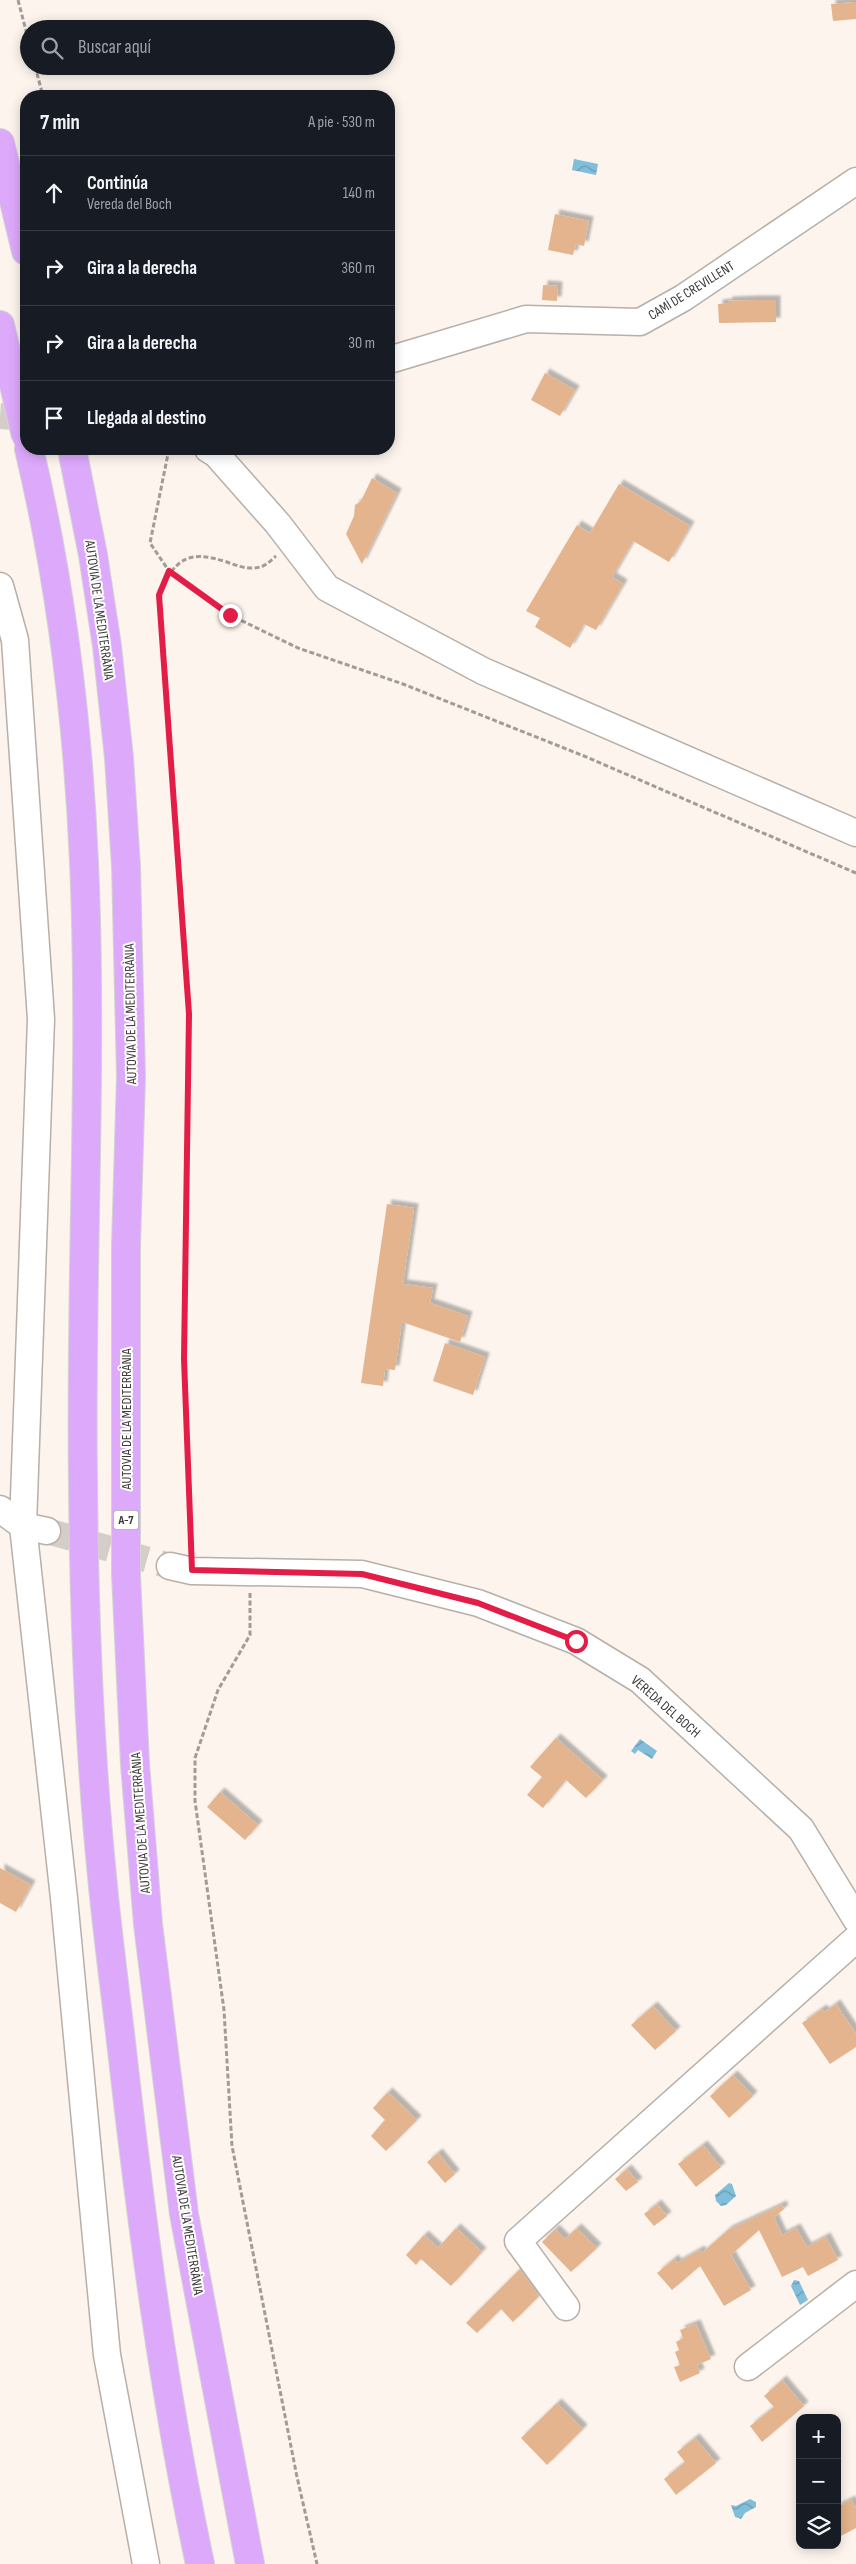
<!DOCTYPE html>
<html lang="es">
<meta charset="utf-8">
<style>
:root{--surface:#171b24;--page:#20242c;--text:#f1f3f6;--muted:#9ea1a6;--line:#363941}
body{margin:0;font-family:"Sofia Sans Condensed",sans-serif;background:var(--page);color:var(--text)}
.controls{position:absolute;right:15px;bottom:15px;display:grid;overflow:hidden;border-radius:10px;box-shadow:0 2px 12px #0003}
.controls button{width:45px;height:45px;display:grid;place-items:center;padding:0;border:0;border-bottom:1px solid var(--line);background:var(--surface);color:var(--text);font:25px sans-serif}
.stop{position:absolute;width:15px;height:15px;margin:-11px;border:4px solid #e11d48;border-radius:50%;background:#fff}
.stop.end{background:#e11d48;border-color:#fff;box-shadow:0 1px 5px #0008}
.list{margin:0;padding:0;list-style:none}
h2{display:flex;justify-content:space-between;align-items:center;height:65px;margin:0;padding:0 20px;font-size:21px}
h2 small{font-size:16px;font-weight:400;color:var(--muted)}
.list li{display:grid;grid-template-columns:32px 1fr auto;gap:15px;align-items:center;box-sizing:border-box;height:75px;padding:0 20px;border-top:1px solid var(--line)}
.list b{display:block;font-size:19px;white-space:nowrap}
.list p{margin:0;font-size:16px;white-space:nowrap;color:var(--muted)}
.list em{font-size:16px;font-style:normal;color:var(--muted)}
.icon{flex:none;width:28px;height:28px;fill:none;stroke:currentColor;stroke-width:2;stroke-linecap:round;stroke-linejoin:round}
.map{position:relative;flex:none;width:856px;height:2564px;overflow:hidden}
.search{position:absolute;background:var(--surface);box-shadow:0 2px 12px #0003;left:20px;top:20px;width:375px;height:55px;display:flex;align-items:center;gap:12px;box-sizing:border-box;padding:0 18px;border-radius:28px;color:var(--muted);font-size:19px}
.panel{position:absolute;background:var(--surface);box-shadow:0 2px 12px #0003;left:20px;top:90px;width:375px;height:365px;border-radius:20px}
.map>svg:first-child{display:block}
.water{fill:url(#water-waves)}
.building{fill:#e3b48d;filter:url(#shadow)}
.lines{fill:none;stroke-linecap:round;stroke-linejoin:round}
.minor-tunnel{stroke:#d5cec8;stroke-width:26;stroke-dasharray:26 13;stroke-linecap:butt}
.minor-casing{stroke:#b7afa9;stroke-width:29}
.highway-casing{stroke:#d4d3d3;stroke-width:30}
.path{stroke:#a19c97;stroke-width:3;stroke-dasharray:5 2.5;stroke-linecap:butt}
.minor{stroke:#fff;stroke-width:26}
.highway{stroke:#dda9fb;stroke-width:28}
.highway-bridge-casing{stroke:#d4d3d3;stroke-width:30;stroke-linecap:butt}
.highway-bridge{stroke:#dda9fb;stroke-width:28}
.route{stroke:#e11d48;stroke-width:6}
.labels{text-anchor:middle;stroke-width:4;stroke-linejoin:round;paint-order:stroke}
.shield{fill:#fff;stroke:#757372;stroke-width:1}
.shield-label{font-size:12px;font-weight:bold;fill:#3a3735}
.street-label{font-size:14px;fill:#3a3735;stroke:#fff}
</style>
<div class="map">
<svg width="856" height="2564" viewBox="0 0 856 2564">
<defs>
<pattern id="water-waves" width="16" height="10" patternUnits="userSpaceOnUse" patternTransform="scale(1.25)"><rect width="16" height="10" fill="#80beda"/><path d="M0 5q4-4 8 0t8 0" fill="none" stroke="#6a9bb2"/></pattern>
<filter id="shadow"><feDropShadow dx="4.5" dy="-4.5" stdDeviation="1" flood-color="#0004"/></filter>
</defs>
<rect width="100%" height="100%" fill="#fcf4ed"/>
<path class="water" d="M574,159L598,164L596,175L572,170Z
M640,1739L657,1751L652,1759L638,1750L635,1754L631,1751Z
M729,2183L732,2184L736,2196L726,2205L721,2206L716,2201L715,2195Z
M794,2280L799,2281L808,2300L800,2305L791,2286Z
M750,2499L756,2502V2507L745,2513L741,2519L735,2517L731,2505L736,2506Z"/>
<path class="building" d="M856,2V19L833,21L831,4Z
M555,214L589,221L584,246L576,244L573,255L548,250Z
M543,285L558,286L557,301L542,300Z
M755,300H776V322L719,323L718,304L728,303V301Z
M545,373L575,390L560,416L531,400Z
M372,478L397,493L362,564L346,534L354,516L355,505L361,501Z
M619,484L690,526L669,562L633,541L612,577L623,584L596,630L584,624L570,648L535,627L540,618L526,611L577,525L590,533Z
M387,1204L414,1208L403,1284L433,1288L430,1303L468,1316L460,1342L402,1322L395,1370L385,1369L383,1386L361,1383Z
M445,1343L485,1357L473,1395L433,1381Z
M556,1738L603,1780L586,1798L566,1780L543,1808L527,1795L542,1777L530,1767Z
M220,1792L258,1825L245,1840L207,1807Z
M0,1868L31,1885L16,1912L0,1903Z
M836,2004L856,2034V2047L830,2064L802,2023L822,2009L825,2012Z
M653,2006L676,2031L655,2050L631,2025Z
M733,2075L753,2096L729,2118L710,2096Z
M388,2092L417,2120L386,2151L371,2136L385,2120L373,2108Z
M703,2145L721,2167L696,2187L678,2164Z
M438,2153L455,2174L445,2183L427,2162Z
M627,2169L638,2182L626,2191L615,2179Z
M657,2204L667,2216L654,2226L644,2214Z
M782,2205L784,2209L774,2217L782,2235L796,2228L807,2247L826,2237L838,2260L808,2276L803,2267L782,2277L759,2230L731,2255L751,2290L724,2306L700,2266L672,2290L657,2273L674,2259L677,2263L700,2250L702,2253L728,2230Z
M456,2228L482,2252L451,2286L421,2259L416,2265L406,2255L424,2235L438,2248Z
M577,2228L597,2248L571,2272L542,2242L555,2229L565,2239Z
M520,2269L539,2296L513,2322L501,2309L477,2333L466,2323Z
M696,2324L711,2359L697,2365L700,2373L680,2382L674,2367L680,2365L675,2352L679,2350L676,2342L683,2338L680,2330Z
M782,2380L804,2406L762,2442L750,2426L774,2407L764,2396Z
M557,2403L583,2429L547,2465L521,2438Z
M695,2438L716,2463L676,2495L664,2479L685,2462L677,2452Z
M851,2500L856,2508V2528L837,2538V2507Z"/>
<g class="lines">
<path class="minor-tunnel" d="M0,416L26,418
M47,1531L170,1566"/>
<defs>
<path id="minor" d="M389,360L526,319L640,322L683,298L856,181
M208,449L216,454L278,524L327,588L483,671L856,833
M0,586L15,640L41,1019L23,1526L64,1898L107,2355L146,2564
M0,1509L23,1526L47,1531
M170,1566L192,1571L362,1574L478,1603L576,1641L640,1680L801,1829L856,1919
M566,2307L518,2241L856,1939
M748,2367L856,2284"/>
<path id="highway" d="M0,143L26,251
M0,325L10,368
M29,449C61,583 78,724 84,862C93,1068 80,1275 83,1481C84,1613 89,1745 102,1876C108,1940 117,2004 124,2068C143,2234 165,2400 200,2564
M72,449L93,555L107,646L119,758L126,866L131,1076L126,1245V1575L135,1764L148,1924L184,2214L250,2564"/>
</defs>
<use href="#minor" class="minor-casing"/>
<use href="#highway" class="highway-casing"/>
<path class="path" d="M18,0L29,42
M35,66L43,96
M169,449L150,543L169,571L230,615L298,648L403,684L584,756L856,873
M192,1550L184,1359L189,1014L159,595C175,559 187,549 227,562C237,566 249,570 260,567C266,566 272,559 276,556
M250,1593V1635L218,1690L195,1758V1801L224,2010L232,2146L297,2477L317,2564"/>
<use href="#minor" class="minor"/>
<use href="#highway" class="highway"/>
<defs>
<path id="highway-bridge" d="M10,368L26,436"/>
</defs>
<use href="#highway-bridge" class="highway-bridge-casing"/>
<use href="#highway-bridge" class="highway-bridge"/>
</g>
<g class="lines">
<path class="route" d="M230,615L169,571L159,595L189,1014L184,1359L192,1570L362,1574L478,1603L576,1641"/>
</g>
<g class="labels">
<rect class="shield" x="113.5" y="1510.5" width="25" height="19" rx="4"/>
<g class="shield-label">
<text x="126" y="1524">A-7</text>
</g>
<g class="street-label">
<text transform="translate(691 290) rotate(-32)" y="5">CAMÍ DE CREVILLENT</text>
<text transform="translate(100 610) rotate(82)" y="5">AUTOVIA DE LA MEDITERRÀNIA</text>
<text transform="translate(130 1014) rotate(-91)" y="5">AUTOVIA DE LA MEDITERRÀNIA</text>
<text transform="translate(126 1419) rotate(-90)" y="5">AUTOVIA DE LA MEDITERRÀNIA</text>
<text transform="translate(666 1706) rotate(41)" y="5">VEREDA DEL BOCH</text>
<text transform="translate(140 1823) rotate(-94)" y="5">AUTOVIA DE LA MEDITERRÀNIA</text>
<text transform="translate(188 2225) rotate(81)" y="5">AUTOVIA DE LA MEDITERRÀNIA</text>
</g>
</g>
</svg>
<div class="controls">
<button>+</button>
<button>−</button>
<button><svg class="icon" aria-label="layers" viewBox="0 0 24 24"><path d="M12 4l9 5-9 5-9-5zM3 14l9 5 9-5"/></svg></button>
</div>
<div class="stop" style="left:576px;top:1641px"></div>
<div class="stop end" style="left:230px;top:615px"></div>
<div class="search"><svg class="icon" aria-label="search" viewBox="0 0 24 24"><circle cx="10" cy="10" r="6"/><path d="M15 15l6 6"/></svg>Buscar aquí</div>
<section class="panel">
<h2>7 min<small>A pie · 530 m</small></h2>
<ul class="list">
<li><svg class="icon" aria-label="ahead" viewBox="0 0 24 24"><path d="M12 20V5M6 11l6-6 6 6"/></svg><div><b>Continúa</b><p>Vereda del Boch</p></div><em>140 m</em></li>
<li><svg class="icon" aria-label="right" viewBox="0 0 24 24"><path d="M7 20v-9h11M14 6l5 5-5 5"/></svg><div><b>Gira a la derecha</b></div><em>360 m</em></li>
<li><svg class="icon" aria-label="right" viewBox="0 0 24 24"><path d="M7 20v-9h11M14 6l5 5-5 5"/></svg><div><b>Gira a la derecha</b></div><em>30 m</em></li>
<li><svg class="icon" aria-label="arrive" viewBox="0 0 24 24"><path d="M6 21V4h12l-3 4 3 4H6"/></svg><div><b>Llegada al destino</b></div></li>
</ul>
</section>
</div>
